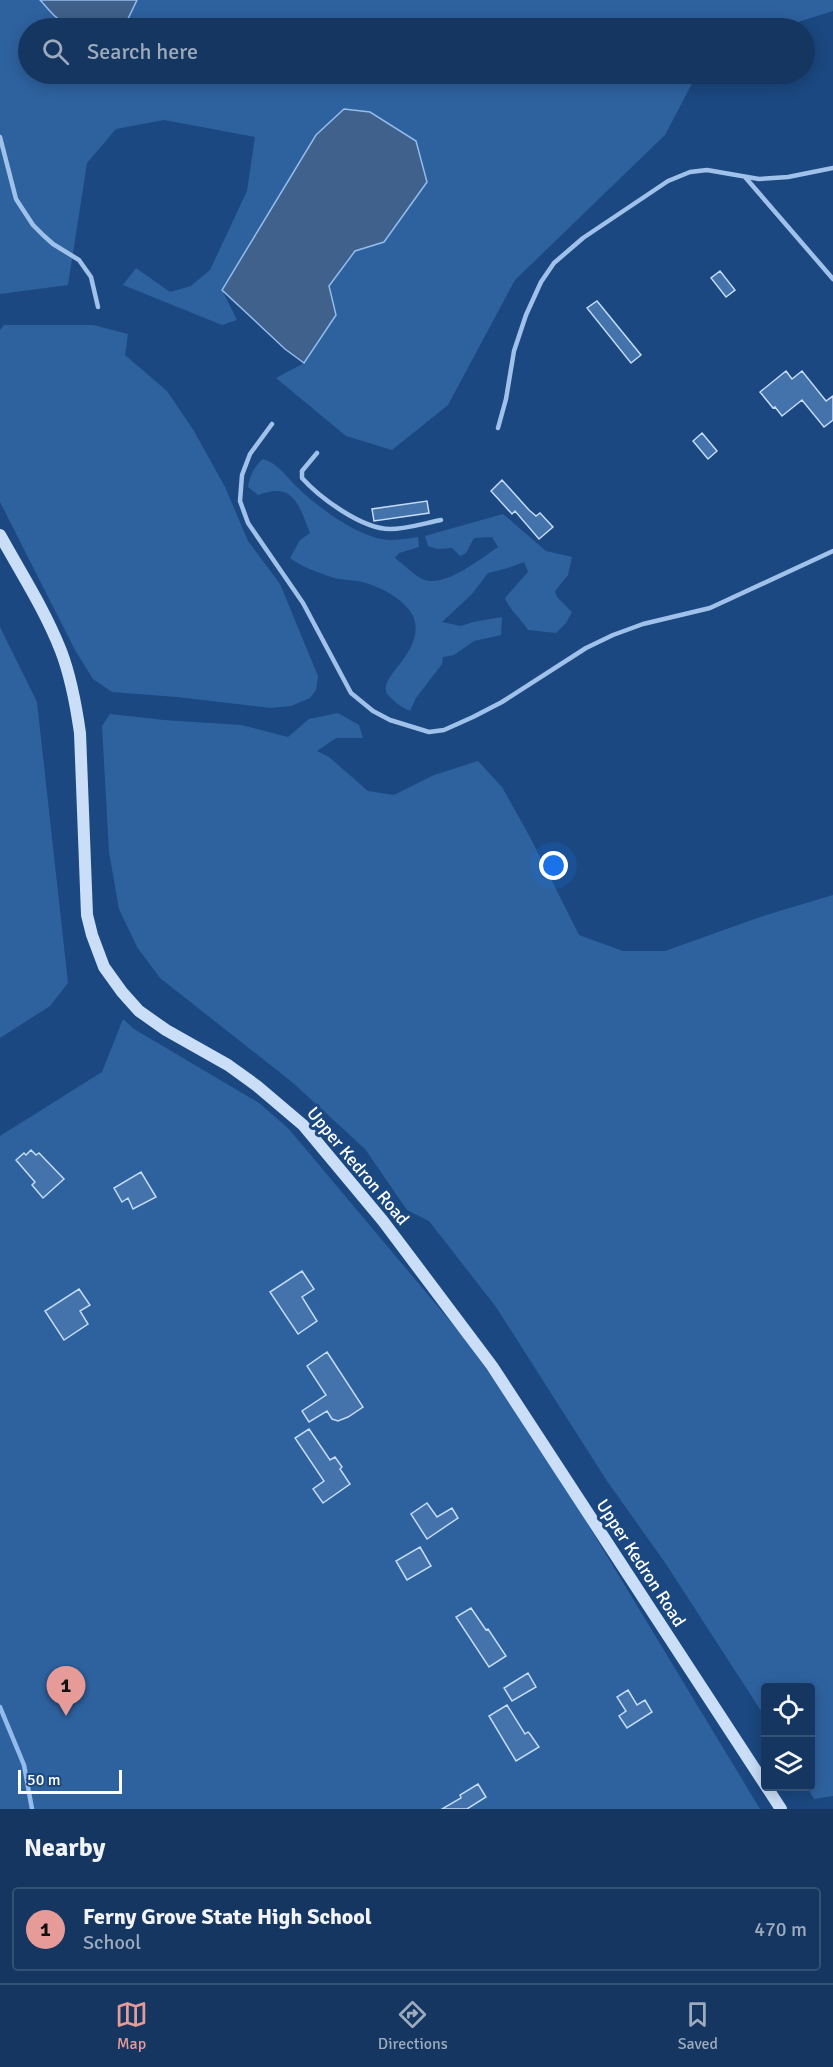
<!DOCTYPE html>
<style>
:root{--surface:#143660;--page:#214169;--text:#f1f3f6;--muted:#9dabbd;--line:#335075;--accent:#e69b98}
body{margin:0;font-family:Signika,sans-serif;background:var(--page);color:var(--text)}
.controls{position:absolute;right:18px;bottom:18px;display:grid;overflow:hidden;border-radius:6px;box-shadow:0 3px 15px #0003}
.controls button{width:54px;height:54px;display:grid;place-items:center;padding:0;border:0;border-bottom:2px solid var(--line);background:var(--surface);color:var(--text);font:30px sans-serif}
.scale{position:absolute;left:18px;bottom:15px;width:104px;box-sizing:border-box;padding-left:6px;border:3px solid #fff;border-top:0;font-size:16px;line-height:21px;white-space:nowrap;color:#fff;-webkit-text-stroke:4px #1b4880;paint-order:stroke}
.you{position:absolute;left:554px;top:866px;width:21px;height:21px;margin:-15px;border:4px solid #fff;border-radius:50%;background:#1a73e8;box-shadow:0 0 0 9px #1a73e833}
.badge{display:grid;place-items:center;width:39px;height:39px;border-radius:50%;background:var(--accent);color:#111;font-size:20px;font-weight:700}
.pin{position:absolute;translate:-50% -50px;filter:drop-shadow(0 2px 3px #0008)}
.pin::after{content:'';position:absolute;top:32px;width:21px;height:18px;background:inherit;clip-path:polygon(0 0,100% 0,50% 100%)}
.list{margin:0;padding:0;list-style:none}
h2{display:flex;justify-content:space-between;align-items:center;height:78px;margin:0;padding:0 24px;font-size:26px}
h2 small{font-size:20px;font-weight:400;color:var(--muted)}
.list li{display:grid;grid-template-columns:39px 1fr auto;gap:18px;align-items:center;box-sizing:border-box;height:84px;margin:0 12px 12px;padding:0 12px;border:2px solid var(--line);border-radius:6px}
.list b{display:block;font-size:22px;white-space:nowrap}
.list p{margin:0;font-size:20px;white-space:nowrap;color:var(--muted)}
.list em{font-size:20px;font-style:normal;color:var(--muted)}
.icon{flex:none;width:33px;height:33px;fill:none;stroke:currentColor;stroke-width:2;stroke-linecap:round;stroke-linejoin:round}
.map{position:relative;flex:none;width:833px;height:1809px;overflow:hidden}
.search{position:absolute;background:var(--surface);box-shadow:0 3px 15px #0003;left:18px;right:18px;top:18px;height:66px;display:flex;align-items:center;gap:15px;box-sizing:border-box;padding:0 21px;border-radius:33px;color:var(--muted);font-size:22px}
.sheet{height:174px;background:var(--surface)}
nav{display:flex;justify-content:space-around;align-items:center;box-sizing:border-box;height:84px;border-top:2px solid var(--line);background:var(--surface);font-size:16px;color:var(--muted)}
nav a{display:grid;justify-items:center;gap:3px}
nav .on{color:var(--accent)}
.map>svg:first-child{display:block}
.green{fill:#2e629f}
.water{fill:#40618b;stroke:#92bcec;stroke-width:1.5}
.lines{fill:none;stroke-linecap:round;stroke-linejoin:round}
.stream{stroke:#92bcec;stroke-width:4.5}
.building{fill:#4472ab;stroke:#c3dbf7;stroke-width:1.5}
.lane{stroke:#9fc1ea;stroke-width:4.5}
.secondary{stroke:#cadef7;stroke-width:12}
.labels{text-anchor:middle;stroke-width:6;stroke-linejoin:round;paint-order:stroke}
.street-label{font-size:18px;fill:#fff;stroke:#1b4880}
</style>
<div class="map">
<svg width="833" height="1809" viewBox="0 0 833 1809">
<rect width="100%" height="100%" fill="#1b4880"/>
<path class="green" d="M0,0H40L59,20L80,28H28V74H697L665,135L515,280L448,405L392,450L346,436L276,378L304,363L336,315L329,286L355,251L384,242L316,135L222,290L237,320L222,325L123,285L136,268L170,292L191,286L210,270L247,191L255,137L164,120L116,129L87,163L68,285L0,294Z
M137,0H833V11L779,28H108L125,25Z
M4,325H93L128,334L125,355L167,391L194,431L225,487L248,541L280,584L318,676L316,690L310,698L291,706L271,708L177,697L112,692L93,679L75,650L0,502V330Z
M263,459C279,464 286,477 298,488C319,508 360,539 390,540C399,540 409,538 418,537L419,547L399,553L395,558C403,564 413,574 422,579C444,589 480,559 498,547L492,537L474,538L466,553L460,556L452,548L437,549L428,546L425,536L503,514L546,551L572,557L568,575L555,591L557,597L572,612L566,623L556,633L528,630C521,619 509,609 505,598L528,572L524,562L508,568L488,573L472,594L442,622L461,626L473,622L502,617L501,635L474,641L454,655L443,657L442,664L416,698L410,711C403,708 397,704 391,698C389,696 386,693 386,691C381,675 427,649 413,616C406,601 384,589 369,584C356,579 341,581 328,576C315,571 300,566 290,558L300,540L310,533C304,519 297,490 277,491C271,491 264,493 258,495L248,487C249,477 255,465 263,459Z
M0,627L37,702L68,983L50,1006L0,1038Z
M338,713L359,725L363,738H336L317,751L329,757L368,791L394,795L434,775L478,761L502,787L531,839L579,935L623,951H665L763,916L833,895V1796L814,1799L807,1787L810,1786V1688H766L765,1717L666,1564L607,1481L496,1307L429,1221L407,1210L365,1149L292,1082L160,978L137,947L119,909L109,852L102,726L110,714L164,720L241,725L288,737L309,719Z
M123,1019L134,1029L259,1103L288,1128L461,1334L502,1391L538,1448L558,1475L760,1809H0V1136L102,1072Z"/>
<path class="water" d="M40,0H137L125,25C103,30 80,32 60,20C53,16 46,6 40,0Z
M344,109L370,112L416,141L427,182L384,242L355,251L329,286L336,315L304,363L285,349L222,290L316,135Z"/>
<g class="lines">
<path class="stream" d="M0,1707L24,1765L32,1809"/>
</g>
<path class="building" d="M720,271L735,290L726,297L711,278Z
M597,301L641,355L631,363L587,308Z
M786,371L792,379L802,371L826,401L833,396V420L824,427L802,400L782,416L775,407L773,408L760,392Z
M702,433L717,451L708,459L693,441Z
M502,480L529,510L536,516L540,513L553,527L539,539L515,511L512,514L491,491Z
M427,501L429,513L374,521L372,509Z
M31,1150L36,1155L39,1153L64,1179L43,1198L32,1185L35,1182L16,1160L24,1153L26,1155Z
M141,1172L156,1197L133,1209L128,1198L122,1202L114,1188Z
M302,1271L314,1289L302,1297L317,1321L298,1334L270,1292Z
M79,1289L90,1305L80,1311L88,1324L64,1340L45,1311Z
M327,1352L363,1407L348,1417L338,1421L332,1419L327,1411L309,1422L302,1411L326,1395L307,1366Z
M309,1429L330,1460L335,1457L342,1467L340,1469L350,1484L323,1503L313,1489L324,1481L295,1438Z
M427,1503L437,1517L452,1508L458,1518L427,1539L411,1514Z
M420,1547L431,1566L407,1580L396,1561Z
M471,1608L486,1630L488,1629L506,1656L489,1667L456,1617Z
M528,1673L536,1687L512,1701L504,1688Z
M628,1690L637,1705L645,1700L652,1712L627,1728L619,1716L626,1711L617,1697Z
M507,1705L525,1734L528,1732L530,1734L539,1747L516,1761L489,1716Z
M478,1784L486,1797L467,1809H442L461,1798L460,1795Z"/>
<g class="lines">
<path class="lane" d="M0,137L16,199L33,225L43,235L53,244L79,260L91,277L98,307
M745,177L833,279
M272,424L250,454L242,475L240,501L248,523L303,603L351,693L373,711L390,720L429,732L444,730L473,717L502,702L586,648L613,635L643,624L710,608L833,551
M498,428L506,399L514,351L526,315L541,282L554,263L583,238L668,181L690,172L707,170L759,179L788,177L833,168
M317,453L302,471V478C320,498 362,529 390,529C407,529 425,523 441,520"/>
<path class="secondary" d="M0,535C21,573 45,610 61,651C71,677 76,705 80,733L87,915L92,935L104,967L122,992L139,1011L166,1030L228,1065L257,1086L303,1125L383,1221L492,1366L766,1786
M766,1786L781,1809"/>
</g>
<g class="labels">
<g class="street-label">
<text transform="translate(358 1166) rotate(50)" y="6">Upper Kedron Road</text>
<text transform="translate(641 1563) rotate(57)" y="6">Upper Kedron Road</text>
</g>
</g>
</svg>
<div class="controls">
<button><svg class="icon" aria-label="locate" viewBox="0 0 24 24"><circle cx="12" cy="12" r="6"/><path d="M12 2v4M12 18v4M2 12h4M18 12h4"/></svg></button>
<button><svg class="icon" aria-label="layers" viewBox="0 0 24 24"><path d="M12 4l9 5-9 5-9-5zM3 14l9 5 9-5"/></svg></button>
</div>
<div class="scale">50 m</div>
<div class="you"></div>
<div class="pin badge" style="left:66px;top:1716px">1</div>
<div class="search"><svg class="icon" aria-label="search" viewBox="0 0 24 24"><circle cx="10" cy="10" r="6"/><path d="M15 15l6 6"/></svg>Search here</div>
</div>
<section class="sheet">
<h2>Nearby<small></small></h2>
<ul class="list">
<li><span class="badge">1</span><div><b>Ferny Grove State High School</b><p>School</p></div><em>470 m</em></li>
</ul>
</section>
<nav>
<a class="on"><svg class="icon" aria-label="map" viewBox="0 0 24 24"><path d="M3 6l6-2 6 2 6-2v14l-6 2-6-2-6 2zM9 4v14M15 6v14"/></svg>Map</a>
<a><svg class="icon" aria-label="directions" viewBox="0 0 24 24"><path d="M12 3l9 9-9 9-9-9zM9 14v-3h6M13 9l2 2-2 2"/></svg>Directions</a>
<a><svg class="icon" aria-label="saved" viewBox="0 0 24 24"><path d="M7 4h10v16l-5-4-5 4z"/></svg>Saved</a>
</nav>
